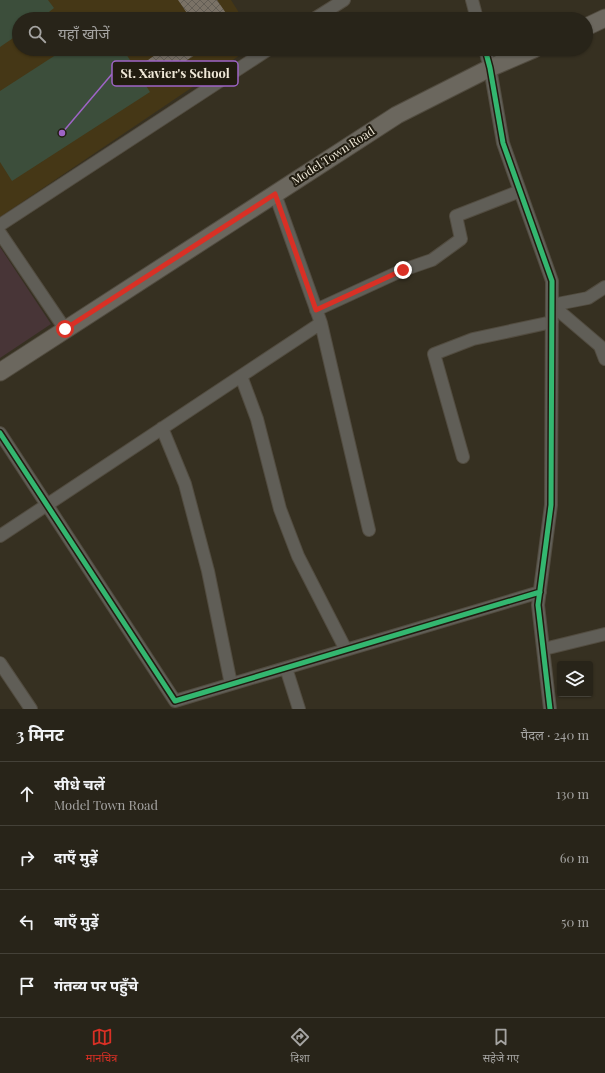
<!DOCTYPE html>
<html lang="hi">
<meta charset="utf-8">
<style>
:root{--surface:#282419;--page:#343026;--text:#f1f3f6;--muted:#a5a4a2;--line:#444138;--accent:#d93025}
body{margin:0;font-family:"Playfair Display","Noto Sans Devanagari",serif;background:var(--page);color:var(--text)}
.controls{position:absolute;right:12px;bottom:12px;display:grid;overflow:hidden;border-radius:4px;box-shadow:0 1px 3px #0004}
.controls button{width:36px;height:36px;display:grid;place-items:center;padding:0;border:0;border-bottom:1px solid var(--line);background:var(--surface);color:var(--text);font:20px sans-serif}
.stop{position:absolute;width:12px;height:12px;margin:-9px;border:3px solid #d93025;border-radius:50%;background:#fff}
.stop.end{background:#d93025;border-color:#fff;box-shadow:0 1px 4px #0008}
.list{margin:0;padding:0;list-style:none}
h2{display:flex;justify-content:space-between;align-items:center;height:52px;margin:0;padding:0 16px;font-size:17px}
h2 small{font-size:13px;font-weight:400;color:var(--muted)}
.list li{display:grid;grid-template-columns:26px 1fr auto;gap:12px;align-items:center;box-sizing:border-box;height:64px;padding:0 16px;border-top:1px solid var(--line)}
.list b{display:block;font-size:15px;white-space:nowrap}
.list p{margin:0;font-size:13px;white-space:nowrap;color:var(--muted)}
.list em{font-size:13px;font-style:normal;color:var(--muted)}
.icon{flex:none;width:22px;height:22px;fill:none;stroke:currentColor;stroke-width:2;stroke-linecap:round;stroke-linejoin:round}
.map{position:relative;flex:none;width:605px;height:709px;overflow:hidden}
.search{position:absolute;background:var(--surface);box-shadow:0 1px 3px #0004;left:12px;right:12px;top:12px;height:44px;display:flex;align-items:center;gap:10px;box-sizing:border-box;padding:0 14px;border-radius:22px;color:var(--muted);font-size:15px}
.sheet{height:308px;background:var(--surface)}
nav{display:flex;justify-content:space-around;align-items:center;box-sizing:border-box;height:56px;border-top:1px solid var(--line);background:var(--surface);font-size:11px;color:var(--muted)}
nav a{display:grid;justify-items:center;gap:2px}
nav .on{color:var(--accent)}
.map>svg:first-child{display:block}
.commercial{fill:#483537}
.built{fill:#453716}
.green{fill:#3c4e3b}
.building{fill:url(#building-cross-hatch)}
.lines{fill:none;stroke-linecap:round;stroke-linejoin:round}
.minor-casing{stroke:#524c40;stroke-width:14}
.secondary-casing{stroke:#524c40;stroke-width:19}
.minor{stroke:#605e57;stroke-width:12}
.secondary{stroke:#6b675e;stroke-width:17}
.cycleway-casing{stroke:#211c10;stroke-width:8}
.cycleway{stroke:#33b770;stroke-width:5}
.route{stroke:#d93025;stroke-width:5}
.labels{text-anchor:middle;stroke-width:4;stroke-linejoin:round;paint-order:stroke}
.street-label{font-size:12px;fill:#eee7d7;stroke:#211c10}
.leader{fill:none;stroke:#9e64c6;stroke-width:1.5}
.callout-dot{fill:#9e64c6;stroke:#211c10;stroke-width:1.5}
.callout{fill:#211c10;stroke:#9e64c6;stroke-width:1.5}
.callout-label{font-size:13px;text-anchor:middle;font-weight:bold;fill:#eee7d7}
</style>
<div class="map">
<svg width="605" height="709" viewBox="0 0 605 709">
<defs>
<pattern id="building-cross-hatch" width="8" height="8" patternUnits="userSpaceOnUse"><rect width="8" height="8" fill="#7a7266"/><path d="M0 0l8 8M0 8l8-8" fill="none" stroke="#635e55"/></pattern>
</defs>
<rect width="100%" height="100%" fill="#363021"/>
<path class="commercial" d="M0,247L51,324L0,358Z"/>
<path class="built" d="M0,0H231L243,19H19V49H249L0,217Z"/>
<path class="green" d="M0,0H48L54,8L40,19H19V34L0,47Z
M65,49H123L150,92L12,181L0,162V91Z"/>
<path class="building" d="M178,0H217L230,19H191Z
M164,49H204L154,82L142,64Z"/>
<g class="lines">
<defs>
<path id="minor" d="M472,0L477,19
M314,19L344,0
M485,49L490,68L503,143L552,281L551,505L538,605L550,709
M275,194L321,323L369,530
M0,225L269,49
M0,233L65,329
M605,287L588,298L552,305L600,346L605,359
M316,310L403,270L432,260L461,239L456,216L520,191
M241,376L321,323
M162,428L185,484L208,571L231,684
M0,433L175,701L540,592
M463,457L434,354L473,339L552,322
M0,536L241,376L257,419L280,509L298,556L346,650
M544,649L605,634
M0,663L31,709
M286,668L299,709"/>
<path id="secondary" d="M586,27L605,18
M0,372L397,115L490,68L534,49"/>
</defs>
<use href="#minor" class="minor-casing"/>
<use href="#secondary" class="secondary-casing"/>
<use href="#minor" class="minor"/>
<use href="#secondary" class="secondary"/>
<defs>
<path id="cycleway" d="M485,49L490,68L503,143L552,281L551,505L538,605L550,709
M0,433L175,701L540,592"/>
</defs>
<use href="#cycleway" class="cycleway-casing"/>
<use href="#cycleway" class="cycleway"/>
</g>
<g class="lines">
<path class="route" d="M65,329L275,194L316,310L403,270"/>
</g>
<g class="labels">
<g class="street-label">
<text transform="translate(333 156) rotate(-33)" y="4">Model Town Road</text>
</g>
</g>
<path class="leader" d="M62 133L112 74"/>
<circle class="callout-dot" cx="62" cy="133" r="4"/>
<rect class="callout" x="112" y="61" width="126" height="25" rx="4"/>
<g class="callout-label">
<text x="175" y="78">St. Xavier's School</text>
</g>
</svg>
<div class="controls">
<button><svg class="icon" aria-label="layers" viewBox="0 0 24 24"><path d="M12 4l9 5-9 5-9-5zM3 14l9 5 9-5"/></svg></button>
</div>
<div class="stop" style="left:65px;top:329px"></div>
<div class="stop end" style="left:403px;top:270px"></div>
<div class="search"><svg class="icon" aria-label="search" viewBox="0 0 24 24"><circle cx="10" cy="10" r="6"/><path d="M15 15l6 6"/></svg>यहाँ खोजें</div>
</div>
<section class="sheet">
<h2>3 मिनट<small>पैदल · 240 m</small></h2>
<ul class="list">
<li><svg class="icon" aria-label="ahead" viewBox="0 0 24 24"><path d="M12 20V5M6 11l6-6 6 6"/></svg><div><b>सीधे चलें</b><p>Model Town Road</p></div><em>130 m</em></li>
<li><svg class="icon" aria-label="right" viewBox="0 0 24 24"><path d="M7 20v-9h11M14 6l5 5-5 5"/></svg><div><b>दाएँ मुड़ें</b></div><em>60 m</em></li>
<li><svg class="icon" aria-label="left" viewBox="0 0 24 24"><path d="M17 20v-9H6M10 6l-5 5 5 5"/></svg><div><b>बाएँ मुड़ें</b></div><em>50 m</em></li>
<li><svg class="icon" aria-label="arrive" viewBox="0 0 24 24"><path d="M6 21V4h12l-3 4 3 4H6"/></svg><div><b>गंतव्य पर पहुँचे</b></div></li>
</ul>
</section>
<nav>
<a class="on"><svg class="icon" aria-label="map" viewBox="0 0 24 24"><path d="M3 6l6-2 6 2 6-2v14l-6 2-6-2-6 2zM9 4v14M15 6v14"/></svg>मानचित्र</a>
<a><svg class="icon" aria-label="directions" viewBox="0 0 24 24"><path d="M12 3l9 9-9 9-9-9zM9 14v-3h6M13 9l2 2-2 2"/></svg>दिशा</a>
<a><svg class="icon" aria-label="saved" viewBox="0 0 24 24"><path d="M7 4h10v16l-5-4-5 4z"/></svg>सहेजे गए</a>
</nav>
